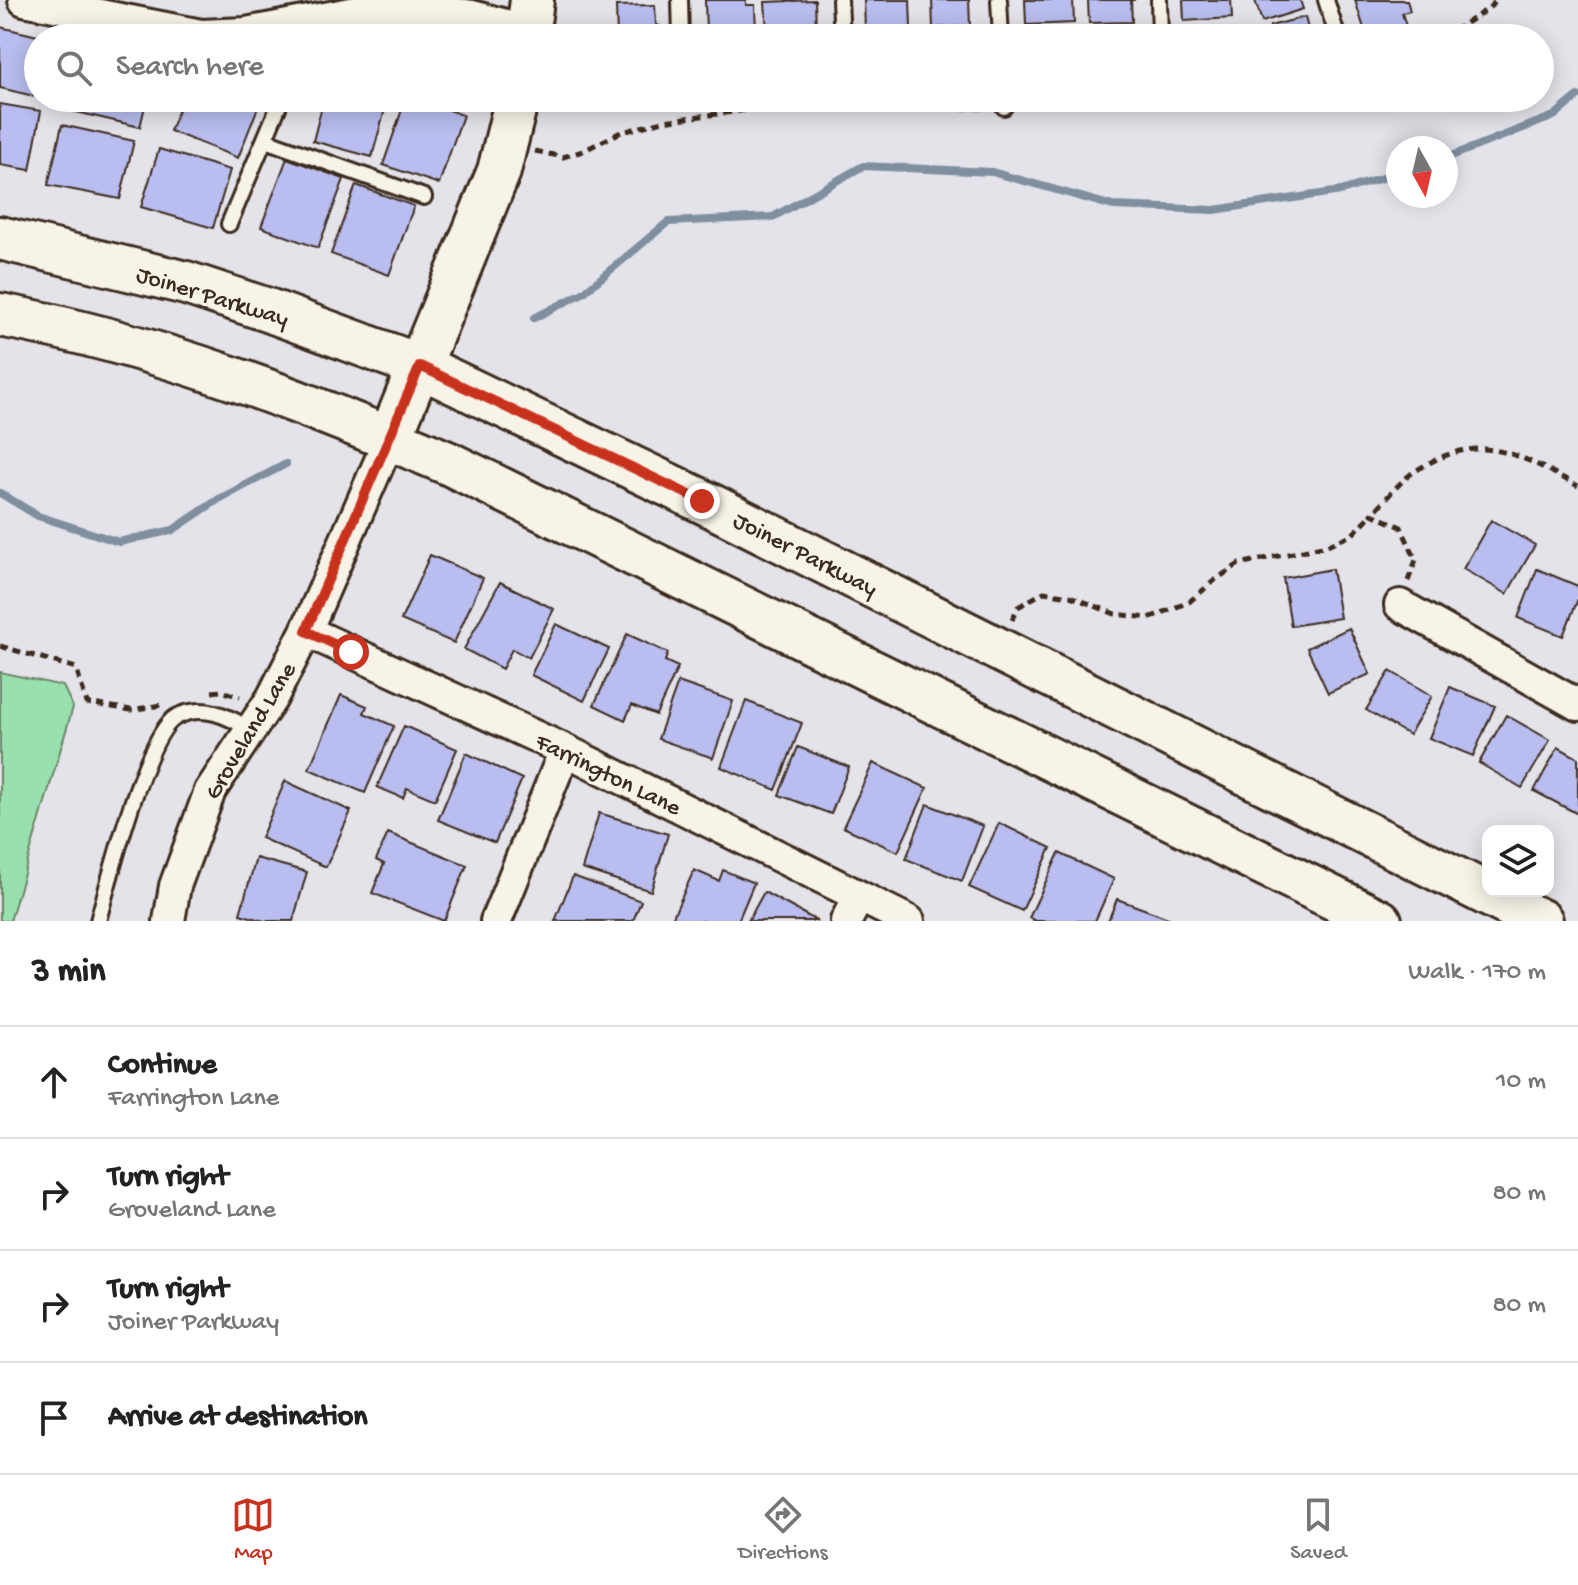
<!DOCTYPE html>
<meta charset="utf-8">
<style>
:root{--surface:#fff;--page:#f2f2f2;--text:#222;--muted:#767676;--line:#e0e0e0;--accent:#c8321e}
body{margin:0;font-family:"Gochi Hand",sans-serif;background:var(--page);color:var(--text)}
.controls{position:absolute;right:24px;bottom:24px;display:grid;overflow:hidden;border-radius:16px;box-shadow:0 4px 20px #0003}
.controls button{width:72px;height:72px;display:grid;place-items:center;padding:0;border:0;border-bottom:2px solid var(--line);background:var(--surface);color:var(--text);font:40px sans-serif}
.compass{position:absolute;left:1386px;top:136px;width:72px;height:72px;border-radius:50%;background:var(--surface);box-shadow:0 4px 20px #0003;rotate:172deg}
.stop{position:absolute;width:24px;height:24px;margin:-18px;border:6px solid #c8321e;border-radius:50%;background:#fff}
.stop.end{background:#c8321e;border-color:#fff;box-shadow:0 2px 8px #0008}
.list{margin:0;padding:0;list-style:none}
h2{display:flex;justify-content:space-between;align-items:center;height:104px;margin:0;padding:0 32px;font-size:34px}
h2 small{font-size:26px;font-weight:400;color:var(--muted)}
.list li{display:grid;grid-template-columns:52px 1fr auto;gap:24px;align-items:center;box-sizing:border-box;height:112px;padding:0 32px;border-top:2px solid var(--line)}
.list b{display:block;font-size:30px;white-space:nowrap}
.list p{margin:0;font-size:26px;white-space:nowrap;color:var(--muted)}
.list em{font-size:26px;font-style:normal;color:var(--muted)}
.icon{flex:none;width:44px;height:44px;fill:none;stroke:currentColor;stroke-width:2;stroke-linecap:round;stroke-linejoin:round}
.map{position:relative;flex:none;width:1578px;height:921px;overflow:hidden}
.search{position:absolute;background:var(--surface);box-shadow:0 4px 20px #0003;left:24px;right:24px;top:24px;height:88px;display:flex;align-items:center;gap:20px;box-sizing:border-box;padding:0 28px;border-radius:44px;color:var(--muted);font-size:30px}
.sheet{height:552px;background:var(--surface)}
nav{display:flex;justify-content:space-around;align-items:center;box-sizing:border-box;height:112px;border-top:2px solid var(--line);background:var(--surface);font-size:22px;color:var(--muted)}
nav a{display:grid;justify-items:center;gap:4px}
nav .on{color:var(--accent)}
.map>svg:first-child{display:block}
.garden{fill:#98e0ae;stroke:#6a8566;stroke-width:2}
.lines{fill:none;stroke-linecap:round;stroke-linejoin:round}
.stream{stroke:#7f8fa0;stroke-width:8}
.building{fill:#b9bdef;stroke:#3b2a1e;stroke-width:2}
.service-casing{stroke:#3b2a1e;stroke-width:20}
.minor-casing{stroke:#3b2a1e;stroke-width:36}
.secondary-casing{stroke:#3b2a1e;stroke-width:48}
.path{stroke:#3b2a1e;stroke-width:5;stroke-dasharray:8 6;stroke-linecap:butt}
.service{stroke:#f7f3e8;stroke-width:14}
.minor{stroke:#f7f3e8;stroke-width:30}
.secondary{stroke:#f7f3e8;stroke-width:42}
.route{stroke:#c8321e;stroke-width:10}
.labels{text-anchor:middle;stroke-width:6;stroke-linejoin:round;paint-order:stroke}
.street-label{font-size:24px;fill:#3b2a1e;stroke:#f7f3e8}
</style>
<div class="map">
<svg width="1578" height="921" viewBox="0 0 1578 921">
<rect width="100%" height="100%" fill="#e4e3ea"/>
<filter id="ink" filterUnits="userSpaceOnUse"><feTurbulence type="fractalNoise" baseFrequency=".0125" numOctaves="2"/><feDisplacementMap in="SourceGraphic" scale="16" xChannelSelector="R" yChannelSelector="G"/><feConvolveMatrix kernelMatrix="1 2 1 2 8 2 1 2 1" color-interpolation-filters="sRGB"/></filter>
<g filter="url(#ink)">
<path class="garden" d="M0,672L63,686L73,707L10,921H0Z"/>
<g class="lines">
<path class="stream" d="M1446,158L1554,116L1578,96
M534,318L583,293L668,222L773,217L863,166L992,172L1113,206L1214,210L1341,191L1398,173
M0,493L38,516L119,542L173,530L219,499L286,464"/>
</g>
<path class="building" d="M705,0H746V5H755L756,33L706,34Z
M815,0L816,29L767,32L765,2Z
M864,0H910L911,28L865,30Z
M932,0H969L970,26L933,28Z
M1025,0H1073L1074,23L1026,25Z
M1088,0H1135H1131L1132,22L1089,23Z
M1183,0H1231L1232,18L1184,21Z
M1255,0H1300L1303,9L1262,22Z
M1355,0H1407L1410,11L1402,13L1408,33L1393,38H1367Z
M655,5L656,25L660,26L661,38H617L616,6Z
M1305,17L1310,37L1325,34L1326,38H1273L1270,26Z
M0,27L46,38H38V97L0,88Z
M1234,30V38H1192V31Z
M1132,31L1133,38H1094L1093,33Z
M1073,33V38H1030V34Z
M71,98H147L140,127L68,110Z
M183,98H251L260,102L238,158L170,131Z
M324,98H388L372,157L313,141Z
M406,98H415L463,115L439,184L383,165Z
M602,98H647V106L602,108Z
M0,104L41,111L30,170L0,165Z
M62,125L134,141L120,199L48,185Z
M159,149L230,170L213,228L141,207Z
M287,158L344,179L318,248L261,227Z
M356,185L414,206L389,275L331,254Z
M1491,520L1535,545L1507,594L1463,569Z
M430,555L483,578L454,643L401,620Z
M1332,569L1340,618L1291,626L1283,578Z
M1537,569L1578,586V599L1563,636L1518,618Z
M500,582L554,609L529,658L512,649L502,669L464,649Z
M556,624L609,649L584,701L531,675Z
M1349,628L1370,674L1328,693L1307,648Z
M627,634L668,653L665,661L678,667L656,715L632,705L625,720L594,705Z
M1390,671L1432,696L1409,735L1366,710Z
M678,682L733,701L713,758L658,739Z
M1450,687L1495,706L1473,756L1429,738Z
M341,695L367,706L364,713L394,726L365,793L309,769Z
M746,701L802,723L776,790L721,767Z
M1506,715L1550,740L1522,788L1479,763Z
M404,726L457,749L435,800L407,788L403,798L377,787Z
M798,747L849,767L831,814L779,795Z
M1558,747L1578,758V814L1534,791Z
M466,753L522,779L495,843L438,820Z
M873,763L927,788L898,852L843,827Z
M285,781L351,811L326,867L261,838Z
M927,804L983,826L962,881L906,859Z
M599,813L668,834L651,891L582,869Z
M999,823L1051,848L1022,911L969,887Z
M388,833L467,865L444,921L372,893L384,864L376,860Z
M1059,853L1114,879L1095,921H1036L1029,918Z
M256,858L307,872L293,921H264L240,914Z
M694,870L719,881L723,870L754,883L738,921H671Z
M573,876L641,901L633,921H555Z
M764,892L817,921H748Z
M1117,899L1171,919V921H1108Z"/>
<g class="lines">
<defs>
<path id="service" d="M680,0L681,38
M840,0L842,38
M999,0L1001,38
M1159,0L1160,38
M1326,0L1338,38
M1004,98V107
M265,140L424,197
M229,224L282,98
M98,921C108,884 146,733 176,717C203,703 228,716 251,730"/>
<path id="minor" d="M24,0L201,35L246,33L367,10H425L472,16L528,31
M1400,605L1578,705
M306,631L565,750L909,921
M169,921L175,886L210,791L272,698L306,631L390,438
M496,921L565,750
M846,921L859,896"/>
<path id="secondary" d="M527,38L532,0
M0,238L186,283L268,310L420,366L702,501L1541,921
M0,315C156,344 305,402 450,464L1380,921
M390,438L499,171L517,98"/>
</defs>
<use href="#service" class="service-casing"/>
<use href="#minor" class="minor-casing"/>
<use href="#secondary" class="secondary-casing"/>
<path class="path" d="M1442,38L1488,9L1497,0
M1022,106C1102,101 1181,106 1261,98
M535,151L563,157L583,151L619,133L663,121L763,108H988
M1408,581L1416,560L1401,527L1372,514C1386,500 1400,480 1417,470C1480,430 1519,454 1578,486
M1012,620L1018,607L1044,592L1070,596L1115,614L1149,618L1189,602L1215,580L1239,564L1327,546L1353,534L1372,514
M0,646L76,668L87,703L131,710L161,705
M212,692L221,691L240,697"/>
<use href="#service" class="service"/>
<use href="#minor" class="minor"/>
<use href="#secondary" class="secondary"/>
</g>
</g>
<g class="lines" filter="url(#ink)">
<path class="route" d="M351,652L306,631L420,366L702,501"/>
</g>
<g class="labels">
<g class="street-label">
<text transform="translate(213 295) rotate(17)" y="8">Joiner Parkway</text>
<text transform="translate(806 553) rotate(27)" y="8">Joiner Parkway</text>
<text transform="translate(249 730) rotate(-59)" y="8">Groveland Lane</text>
<text transform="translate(609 773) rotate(26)" y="8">Farrington Lane</text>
</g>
</g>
</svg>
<div class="controls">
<button><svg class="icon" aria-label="layers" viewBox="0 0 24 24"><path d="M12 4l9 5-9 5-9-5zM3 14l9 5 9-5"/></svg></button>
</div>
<svg class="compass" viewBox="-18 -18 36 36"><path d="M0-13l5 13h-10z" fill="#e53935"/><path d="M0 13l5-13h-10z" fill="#767676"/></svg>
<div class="stop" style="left:351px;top:652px"></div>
<div class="stop end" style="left:702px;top:501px"></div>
<div class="search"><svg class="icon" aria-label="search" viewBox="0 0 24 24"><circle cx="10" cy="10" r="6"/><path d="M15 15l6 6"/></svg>Search here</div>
</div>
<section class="sheet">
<h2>3 min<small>Walk · 170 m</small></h2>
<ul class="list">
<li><svg class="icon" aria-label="ahead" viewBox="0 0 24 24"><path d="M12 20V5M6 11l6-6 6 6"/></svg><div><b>Continue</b><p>Farrington Lane</p></div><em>10 m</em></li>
<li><svg class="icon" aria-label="right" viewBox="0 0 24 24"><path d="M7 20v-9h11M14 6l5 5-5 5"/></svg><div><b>Turn right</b><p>Groveland Lane</p></div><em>80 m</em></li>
<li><svg class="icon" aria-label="right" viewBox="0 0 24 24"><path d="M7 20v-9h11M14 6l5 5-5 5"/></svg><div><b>Turn right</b><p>Joiner Parkway</p></div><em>80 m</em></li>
<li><svg class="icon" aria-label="arrive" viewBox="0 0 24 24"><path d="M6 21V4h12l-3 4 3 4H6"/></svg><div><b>Arrive at destination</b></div></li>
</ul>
</section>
<nav>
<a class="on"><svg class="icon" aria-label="map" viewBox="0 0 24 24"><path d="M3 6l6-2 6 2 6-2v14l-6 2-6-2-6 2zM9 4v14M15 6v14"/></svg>Map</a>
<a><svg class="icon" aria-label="directions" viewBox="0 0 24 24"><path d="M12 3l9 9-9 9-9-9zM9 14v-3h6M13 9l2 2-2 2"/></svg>Directions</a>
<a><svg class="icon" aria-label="saved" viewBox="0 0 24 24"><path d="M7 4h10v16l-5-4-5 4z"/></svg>Saved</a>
</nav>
